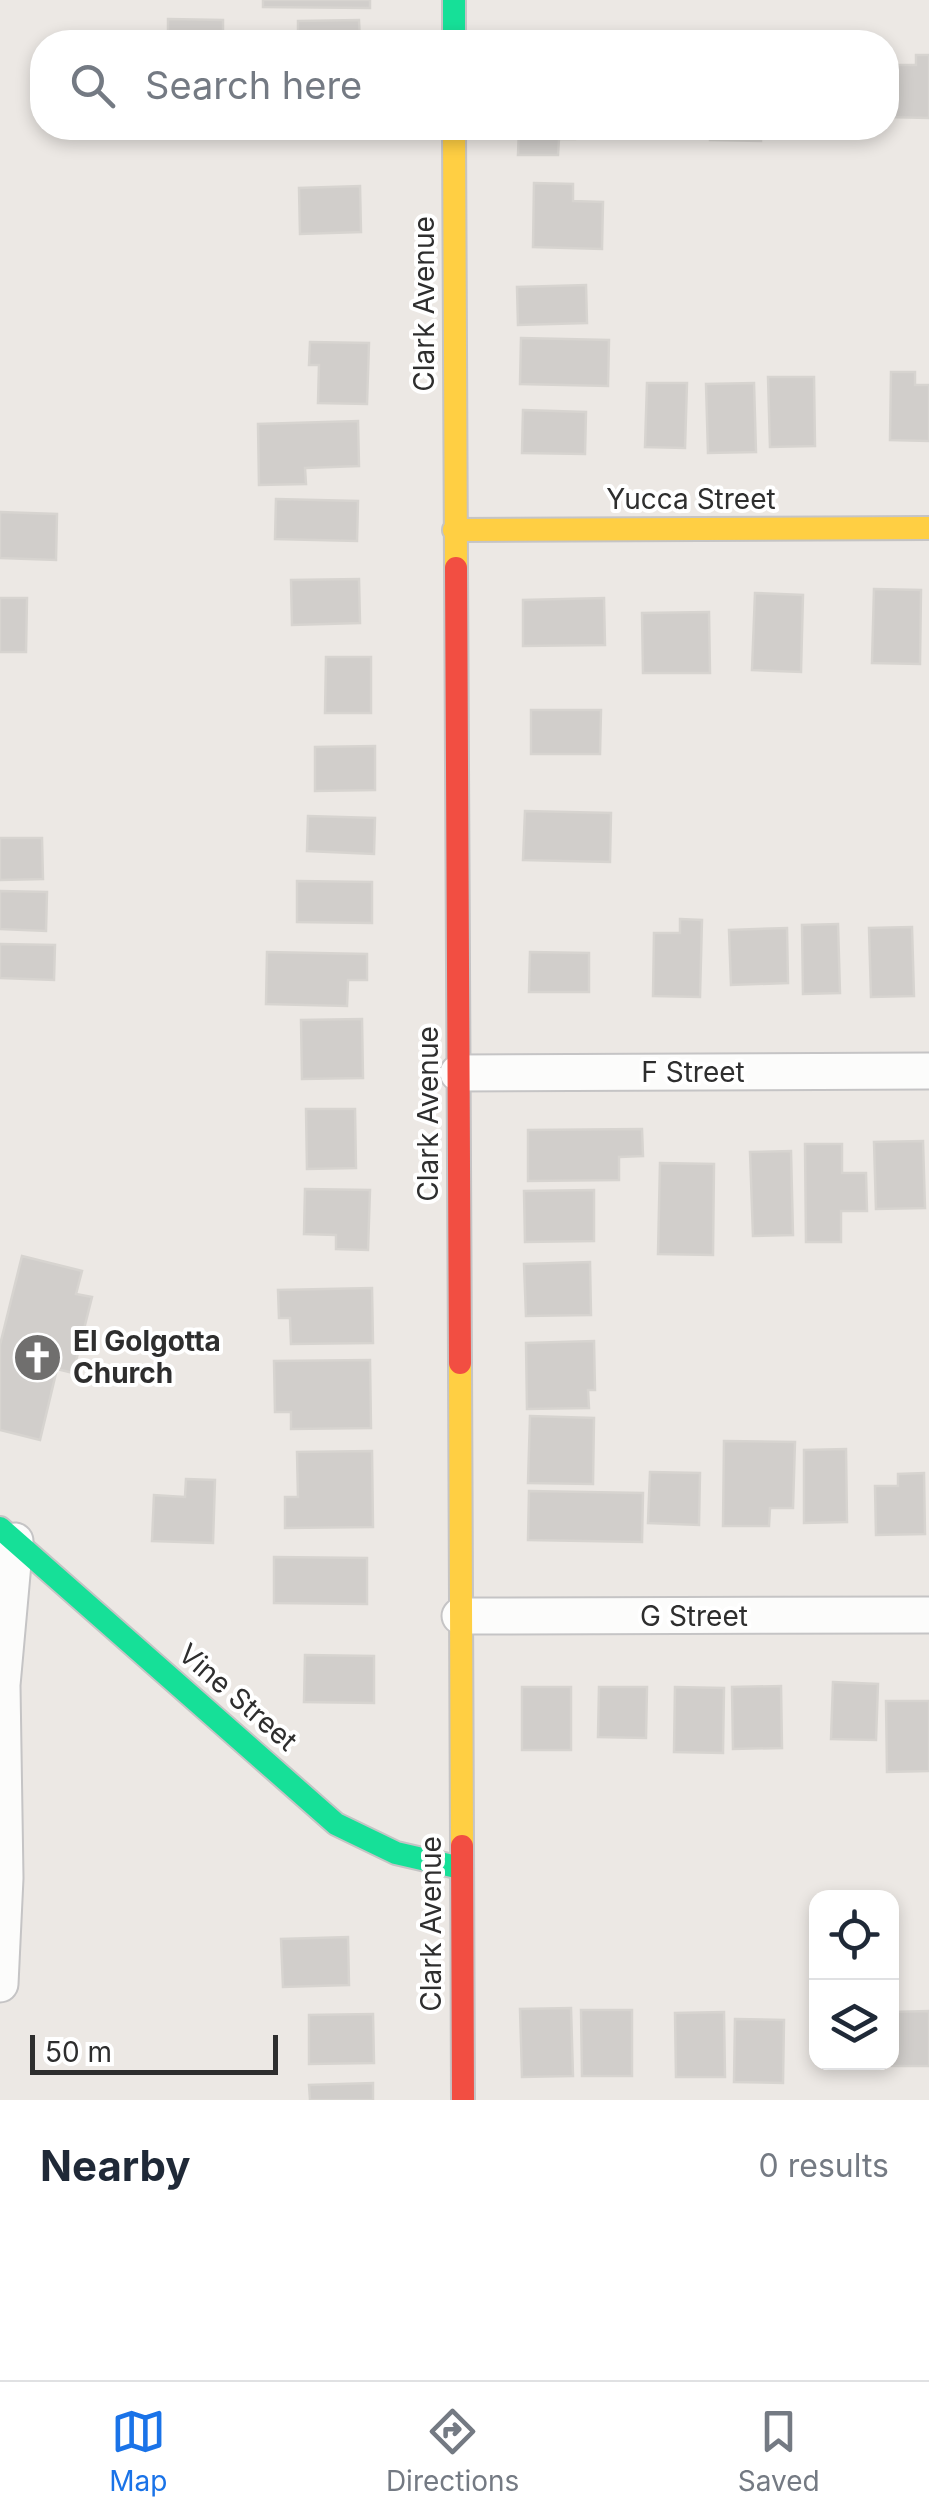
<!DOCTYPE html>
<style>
:root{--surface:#fff;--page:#f6f6f7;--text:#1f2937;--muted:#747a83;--line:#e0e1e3;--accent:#1a73e8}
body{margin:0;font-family:Inter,sans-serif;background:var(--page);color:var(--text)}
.controls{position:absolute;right:30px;bottom:30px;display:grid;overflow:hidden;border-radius:20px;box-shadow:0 5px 15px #0003}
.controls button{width:90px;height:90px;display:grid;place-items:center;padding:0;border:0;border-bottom:2px solid var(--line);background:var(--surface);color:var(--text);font:50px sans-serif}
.scale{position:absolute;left:30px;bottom:25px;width:248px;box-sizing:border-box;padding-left:10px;border:5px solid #2e2e2e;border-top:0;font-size:28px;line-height:35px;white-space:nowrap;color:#2e2e2e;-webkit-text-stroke:8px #fff;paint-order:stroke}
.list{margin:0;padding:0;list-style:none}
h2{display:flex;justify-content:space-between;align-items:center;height:130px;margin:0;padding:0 40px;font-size:42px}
h2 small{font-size:32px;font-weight:400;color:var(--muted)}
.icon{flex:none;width:55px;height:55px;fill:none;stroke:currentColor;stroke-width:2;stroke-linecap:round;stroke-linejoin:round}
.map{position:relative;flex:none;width:929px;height:2100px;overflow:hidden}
.search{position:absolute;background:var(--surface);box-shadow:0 5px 15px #0003;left:30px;right:30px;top:30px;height:110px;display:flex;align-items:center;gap:25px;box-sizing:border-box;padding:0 35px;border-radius:40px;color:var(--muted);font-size:38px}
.sheet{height:280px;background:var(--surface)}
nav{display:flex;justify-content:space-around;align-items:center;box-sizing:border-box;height:140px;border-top:2px solid var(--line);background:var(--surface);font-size:28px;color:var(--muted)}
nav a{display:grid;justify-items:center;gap:5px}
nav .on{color:var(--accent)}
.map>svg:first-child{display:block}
.building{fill:#d1cecb;stroke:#d7d4d0;stroke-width:2.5}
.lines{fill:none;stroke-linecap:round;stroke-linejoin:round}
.street-casing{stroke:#c5c4c5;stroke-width:39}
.fast-casing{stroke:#c5c4c5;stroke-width:26}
.slow-casing{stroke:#c5c4c5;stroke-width:26}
.jam-casing{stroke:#c5c4c5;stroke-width:26}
.street{stroke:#fcfcfb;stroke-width:35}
.fast{stroke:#16e098;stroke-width:22}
.slow{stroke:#ffcf43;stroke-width:22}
.jam{stroke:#f24e42;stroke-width:22}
.labels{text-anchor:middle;stroke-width:8;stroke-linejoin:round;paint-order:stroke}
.street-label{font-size:28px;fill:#2e2e2e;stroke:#fff}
.poi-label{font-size:28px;font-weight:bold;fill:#2e2e2e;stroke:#fff;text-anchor:start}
</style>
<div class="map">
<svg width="929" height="2100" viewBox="0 0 929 2100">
<rect width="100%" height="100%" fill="#ece8e4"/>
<path class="building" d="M263,0H370V8L263,7Z
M168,19L223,20V42L168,41Z
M359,20L360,42H298V21Z
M590,33V42H517V35Z
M916,55H929V118L886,117V65H916Z
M519,128H575V139H559L558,155H518Z
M710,128H761V141L710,140Z
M767,128H807V136L767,137Z
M534,183L573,184V201L603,202L602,249L533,247Z
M360,186L361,232L300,234L299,188Z
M586,285L587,323L518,325L517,287Z
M521,338L609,340L608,386L520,384Z
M310,342L369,343L367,404L318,403L319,365H309Z
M891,372H915V385H929V441L890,440Z
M768,377H814L815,446L770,447Z
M647,383H687L685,448L645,447Z
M754,383L756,452L708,453L706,384Z
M523,410L586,412L585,454L522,453Z
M358,421L359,466L305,468L306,484L259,485L258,424Z
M276,499L358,501L357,541L275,539Z
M0,512L57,514L56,560L0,558Z
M359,579L360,623L292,625L291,580Z
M874,589L921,590L920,664L872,663Z
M755,593L803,595L801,672L752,670Z
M0,598H27L26,652H0Z
M604,598L605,645L523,646V600Z
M709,612L710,673H643L642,613Z
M326,657H371V713H325Z
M531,710H601L600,754H531Z
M375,746V790L315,791V747Z
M525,811L611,813L610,862L523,860Z
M308,816L375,818L374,854L307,851Z
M0,838H42L43,879L0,880Z
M297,881L372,882V923L297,922Z
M0,891L47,892L46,931L0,929Z
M680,919L702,920L700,997L653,996L654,933H680Z
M838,924L840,993L803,994L802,925Z
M912,927L914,996L871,997L869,928Z
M787,928L788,983L731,985L729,930Z
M0,944L55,945L54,980L0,978Z
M267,952L367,954V980H348L347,1006L266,1004Z
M530,952L589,953V992H529Z
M362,1019L363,1078L302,1079L301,1020Z
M306,1109H355L356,1168L307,1169Z
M642,1129L643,1156L619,1157V1180L528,1181V1130Z
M923,1141L925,1208L876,1209L874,1142Z
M805,1144H842V1173H866L867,1211H841V1242H806Z
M791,1151L793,1235L753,1236L750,1152Z
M660,1163L714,1164L713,1255L658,1254Z
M305,1189L370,1190L368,1250L336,1249V1235L304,1234Z
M594,1190V1241L525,1242L524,1191Z
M22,1256L82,1271L76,1294L92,1297L73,1373L57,1369L40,1440L0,1430V1345Z
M590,1262L591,1315L526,1316L524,1264Z
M372,1288L373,1343L291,1344L290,1318H279L278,1290Z
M594,1341L595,1390H588L589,1408L527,1409L526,1343Z
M370,1360L371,1428L291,1429V1412H275L274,1361Z
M530,1416L594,1418L593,1484L528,1483Z
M724,1441L795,1442L793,1508H770L769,1526H723Z
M846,1449L847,1522L804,1523V1450Z
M372,1451L373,1527L285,1528V1497H298L297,1452Z
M650,1472L700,1473L699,1525L648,1523Z
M924,1473L925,1534L876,1535L875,1486H898V1474Z
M186,1479L215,1480L213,1543L152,1541L154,1495L185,1497Z
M529,1491L643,1493L642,1542L528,1540Z
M274,1557L367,1558V1604L274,1603Z
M305,1655L374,1656V1703L304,1702Z
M833,1682L878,1684L876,1740L831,1739Z
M781,1686L782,1748L733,1749L732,1687Z
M522,1687H571V1750H522Z
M599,1687H647L646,1738L598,1737Z
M675,1687L724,1688L723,1753L674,1752Z
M886,1701H929V1771L887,1772Z
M348,1937L349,1985L283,1987L281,1939Z
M571,2008L573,2076L522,2077L520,2009Z
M581,2010H632V2076H582Z
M929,2011V2066H892V2012Z
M724,2012L725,2077H676L675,2013Z
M373,2014L374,2063L309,2064V2015Z
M735,2019L784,2020L783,2083L734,2082Z
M373,2083V2100H310L309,2085Z"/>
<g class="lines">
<defs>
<path id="street" d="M458,1073L929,1071
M460,1616L929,1615
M0,1984L5,1878L2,1685L15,1541"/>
<path id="fast" d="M454,0V42
M0,1528L336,1824L396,1853L461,1868"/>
<path id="slow" d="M454,128L456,568
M454,530L929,528
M460,1363L462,1846"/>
<path id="jam" d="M456,568L460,1363
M462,1846L463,2100"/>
</defs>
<use href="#street" class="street-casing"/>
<use href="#fast" class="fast-casing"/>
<use href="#slow" class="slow-casing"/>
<use href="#jam" class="jam-casing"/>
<use href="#street" class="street"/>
<use href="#fast" class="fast"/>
<use href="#slow" class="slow"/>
<use href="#jam" class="jam"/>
</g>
<defs>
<symbol id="church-disc" viewBox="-11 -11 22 22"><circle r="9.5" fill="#706f6e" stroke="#fff"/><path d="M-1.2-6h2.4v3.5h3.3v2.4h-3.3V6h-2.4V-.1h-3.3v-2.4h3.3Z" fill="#fff"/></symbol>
</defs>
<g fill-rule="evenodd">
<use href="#church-disc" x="10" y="1330" width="55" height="55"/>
</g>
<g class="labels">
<g class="street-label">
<text transform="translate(424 304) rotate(-90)" y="10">Clark Avenue</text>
<text x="691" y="509">Yucca Street</text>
<text x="693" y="1082">F Street</text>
<text transform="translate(428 1114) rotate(-90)" y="10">Clark Avenue</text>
<text x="694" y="1626">G Street</text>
<text transform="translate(238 1697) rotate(41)" y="10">Vine Street</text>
<text transform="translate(431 1924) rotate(-90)" y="10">Clark Avenue</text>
</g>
<g class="poi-label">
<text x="73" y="1351">El Golgotta<tspan x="73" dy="32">Church</tspan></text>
</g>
</g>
</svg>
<div class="controls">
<button><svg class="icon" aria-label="locate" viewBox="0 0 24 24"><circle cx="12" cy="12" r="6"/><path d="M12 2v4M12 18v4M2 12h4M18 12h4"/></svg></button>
<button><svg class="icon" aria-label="layers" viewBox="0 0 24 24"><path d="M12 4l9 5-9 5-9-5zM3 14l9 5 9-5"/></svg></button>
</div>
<div class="scale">50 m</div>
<div class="search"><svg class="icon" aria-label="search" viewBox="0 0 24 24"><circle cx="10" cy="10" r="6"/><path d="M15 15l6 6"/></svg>Search here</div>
</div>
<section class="sheet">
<h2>Nearby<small>0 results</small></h2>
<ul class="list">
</ul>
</section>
<nav>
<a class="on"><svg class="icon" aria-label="map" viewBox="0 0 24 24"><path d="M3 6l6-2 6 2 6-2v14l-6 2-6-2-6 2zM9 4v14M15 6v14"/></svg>Map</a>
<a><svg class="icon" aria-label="directions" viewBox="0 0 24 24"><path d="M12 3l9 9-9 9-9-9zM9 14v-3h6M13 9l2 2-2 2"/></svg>Directions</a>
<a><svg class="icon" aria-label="saved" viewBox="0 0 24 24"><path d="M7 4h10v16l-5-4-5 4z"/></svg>Saved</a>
</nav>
